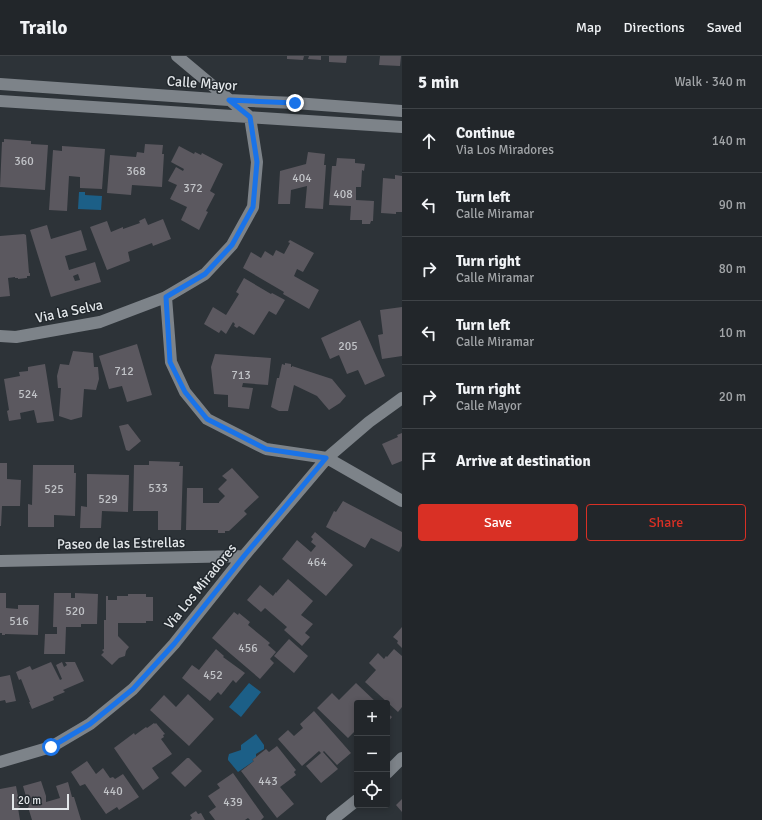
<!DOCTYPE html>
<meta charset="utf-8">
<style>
:root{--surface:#22262a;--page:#2e3236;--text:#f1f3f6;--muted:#a2a5a8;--line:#3f4347;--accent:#d93025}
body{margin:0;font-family:Signika,sans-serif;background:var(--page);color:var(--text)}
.controls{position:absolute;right:12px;bottom:12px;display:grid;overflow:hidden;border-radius:4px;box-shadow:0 2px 6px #0003}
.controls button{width:36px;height:36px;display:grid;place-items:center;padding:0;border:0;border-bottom:1px solid var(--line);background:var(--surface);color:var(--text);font:20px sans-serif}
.scale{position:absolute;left:12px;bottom:10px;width:57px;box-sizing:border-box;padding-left:4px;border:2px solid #e3e7ea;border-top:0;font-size:11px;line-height:14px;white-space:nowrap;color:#e3e7ea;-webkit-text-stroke:3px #23292e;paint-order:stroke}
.stop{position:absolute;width:12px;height:12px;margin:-9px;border:3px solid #1a73e8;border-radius:50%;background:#fff}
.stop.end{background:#1a73e8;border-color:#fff;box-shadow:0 1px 4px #0008}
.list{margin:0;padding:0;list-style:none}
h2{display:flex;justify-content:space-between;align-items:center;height:52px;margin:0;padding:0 16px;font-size:17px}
h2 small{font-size:13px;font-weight:400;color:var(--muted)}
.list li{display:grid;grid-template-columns:26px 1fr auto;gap:12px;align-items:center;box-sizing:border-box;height:64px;padding:0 16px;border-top:1px solid var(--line)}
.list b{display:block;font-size:15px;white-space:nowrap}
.list p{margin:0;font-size:13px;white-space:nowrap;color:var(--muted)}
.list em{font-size:13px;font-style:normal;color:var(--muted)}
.actions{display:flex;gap:8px;padding:12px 16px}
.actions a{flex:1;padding:9px 0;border:1px solid var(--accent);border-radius:4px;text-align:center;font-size:14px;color:var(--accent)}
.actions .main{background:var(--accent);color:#fff}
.icon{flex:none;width:22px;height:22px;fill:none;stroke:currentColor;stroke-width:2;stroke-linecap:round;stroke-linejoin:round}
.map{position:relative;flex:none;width:402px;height:764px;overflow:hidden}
header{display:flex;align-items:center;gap:24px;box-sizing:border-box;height:56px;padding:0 20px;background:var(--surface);border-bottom:1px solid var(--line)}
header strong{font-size:19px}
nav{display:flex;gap:22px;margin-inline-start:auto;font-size:14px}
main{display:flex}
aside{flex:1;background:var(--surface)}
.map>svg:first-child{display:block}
.water{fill:#1c5f87}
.building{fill:#5b585f;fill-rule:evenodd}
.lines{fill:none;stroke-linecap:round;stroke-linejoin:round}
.minor{stroke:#7d8389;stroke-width:12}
.route{stroke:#1a73e8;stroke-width:5}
.labels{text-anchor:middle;stroke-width:3;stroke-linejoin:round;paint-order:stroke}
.number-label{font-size:12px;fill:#c1c3c7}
.street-label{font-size:14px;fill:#e3e7ea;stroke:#23292e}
</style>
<header>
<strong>Trailo</strong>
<nav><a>Map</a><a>Directions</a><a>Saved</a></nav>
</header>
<main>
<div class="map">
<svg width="402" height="764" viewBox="0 0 402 764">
<rect width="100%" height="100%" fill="#2d3338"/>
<path class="water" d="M79,136H85V139L102,140L101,154L78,153Z
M249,627L261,636L241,661L229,651Z
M256,678L264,689V693L256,698V701L252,704L254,705L238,716L228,704V702L229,698L241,694V689Z"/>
<path class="building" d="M287,0H304L303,4L287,3Z
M309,0H321V4L308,3Z
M329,0H347L346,7L329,6Z
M380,0H401L400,10L379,9Z
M4,83L31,85V88L48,89L45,134L0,131L2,86H4Z
M145,88L163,89L162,98H164L162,131L132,129L131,139L107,137L110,99L136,101L137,96L144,97Z
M62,90L105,93L102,133L80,132V121L69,120L67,155L49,154L53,94L62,95Z
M179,90L194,98L195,96L201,99L202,97L223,108L210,135L215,138L206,155L208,156L199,174L181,164L187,151L170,143L177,129L168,125L176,111L183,115L184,113L171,106Z
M308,96L325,98L324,109H326L323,153L305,152L307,130L291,134L290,148H278L280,115L306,108Z
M337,102L355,103V107L365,108L364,115L362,114L361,131H356V144L374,145L373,165H371L370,168H362V164H350L351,150L329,149L332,110H336Z
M395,119L402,120V156H396V158L381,157L383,122L395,123Z
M145,162L148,169L163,163L171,183L153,190L152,187L128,196L130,205L107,214L90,171L107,165L111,176L123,171V173L140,167L139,165Z
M47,169L51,183L81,174L87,194L65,200L69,214L95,206L101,226L51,241L30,174ZM78,218L80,224L75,225L73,220Z
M24,178L26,179L29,217H30V220H27V222L18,223V222H15V221L8,222L10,240L0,241V180Z
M290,184L314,197L303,216L297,213L294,220L319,234L309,253L283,238L284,236L243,212L251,196L261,202L265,195L273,200L276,194L284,198L290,187L288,186Z
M244,222L271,238L272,237L285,244L276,259L269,255L254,279L239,270L237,272L234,270L235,268L233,266L226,278L221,274L219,277L204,268L213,251L226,259L239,238L236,236Z
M402,251V300L382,303L378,279L383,278L380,254Z
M360,264L385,320L365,329L358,314L347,318L339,299L330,303L321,282Z
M137,288L152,339L127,346L122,330L109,333L99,300Z
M73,295L93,297L94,311H98L99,323L96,334L84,333L82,361L71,364L59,360L61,332H58L57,320L60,308L69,309Z
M215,298L271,302L268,329L243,327L242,331L253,332L249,353L228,351V339L214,338L211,311Z
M285,307L291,308V311H292V310L332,323L346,340L340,347L329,354L317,340L294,329L288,355H279L271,351L277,322H279L282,308L285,309Z
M45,308L54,365L37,367L34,354L20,357L21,363L9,365L7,355L9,354L4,323L20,320L19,316L28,315V311Z
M128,368L141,385L129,395L126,394L119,370Z
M402,377V405L392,409L382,388L398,381L397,379Z
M149,405L180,406L179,410H183L181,474H158V455H133L134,409H149Z
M0,407H7V423L21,424L20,450H2L1,470H0Z
M33,409H74V417H76L75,460L54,459V471H28V448L32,449Z
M232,412L259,441L244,455L247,458L229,475H225V477H218V474H186L187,432H203V447H219V446L225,440L218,433L227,424L222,420Z
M87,418L129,419L128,456L102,455L101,472H80L81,450L87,451Z
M343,445L402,476V490L399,496L371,482L365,492L326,471L334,455L336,456Z
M315,476L353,509L326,540L282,503L297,484L311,496L316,490L311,486L313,483L311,481Z
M288,523L313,545L301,559L313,568L305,577L310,581L302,590L284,574L287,571L265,552L261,556L247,544L260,529L273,540L276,536V537Z
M0,537H6V552L18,553V549H39L38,579L5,578V579H2V577H0Z
M54,537H71V542H75V537L98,538L97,568H81V571H66L65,598H44L45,578H57V571H53Z
M128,538H146V541H153V565H146V567H118V580L129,591L126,595L125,600L119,602L112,609L101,599L104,596L102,594L104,593V564H106V540H108V544H117V540H128Z
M234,556L238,559L239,557L250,566L248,569L270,587L268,589L276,596L270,603L274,607L260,623L212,582Z
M402,571V592L397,587L398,585L393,581Z
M289,583L308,600L294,617L274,600Z
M216,593L224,600L223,601L245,617L236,627L233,624L221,639L218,636L210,645L182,622L192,609L199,614Z
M394,593L402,600V651L398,656L365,626L376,614L369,607L378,597L384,603L386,600L387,601Z
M51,606L60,624L62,623L56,609L62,606L64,611L67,609L65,606H75L84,625L63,634L65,636L53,641L54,644L32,653L29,646H30L21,623L19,624L16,616L30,610L32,614Z
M10,619L16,645L6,647L5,644L0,645V621Z
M356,627L377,647H357V673L348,682L317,652L332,637L339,644Z
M188,638L214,663L189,690L150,654L164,639L176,651Z
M314,655L351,697L337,709L324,695L323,696L338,713L321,727L306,710L321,697L319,695L302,710L278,683L288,674L294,680L303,672L300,668Z
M387,657L392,661L387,667Z
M154,667L155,668L156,667L165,678L163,679L164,681L161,683L172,698L152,712L159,722L143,734L114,692L134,677L135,679L146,671L147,672Z
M277,690L296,714L294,716L296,719L280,731L294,748L277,762L241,715L254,705L252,704L266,693L269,696Z
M187,702H189L202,715L185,731L171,717Z
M87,705L96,718L103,712L110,722L113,721L115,723L123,718L139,741L119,754L117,751L106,758L85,728L80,730L71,716Z
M233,717L264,761L261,764H250L248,762L245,764H215L209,756L216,751L208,740L220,732L217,728Z
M41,725L46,740V746L60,742L56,730L68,726L72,741H74L81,764H32L28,751H29L23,730Z
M16,730L20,751L18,752L20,764H0V733Z
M402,743V756L396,749Z
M196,755L198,758L201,757L205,764H190L192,762L190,759Z"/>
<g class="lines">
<path class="minor" d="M177,0L250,61L257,106L253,151L232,189L205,218L166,241L171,306L185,336L207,363L266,393L327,402L402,445
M0,28L229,44L295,47L402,55
M0,45L402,71
M0,280L16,281L100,266L166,241
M0,505L244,500
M0,706L51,691L90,668L133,633L174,588L244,500L327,402L369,366L402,342
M387,717L402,702
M332,764L357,744"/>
</g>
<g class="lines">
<path class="route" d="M51,691L90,668L133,633L174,588L244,500L326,402L266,393L207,363L185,336L170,306L166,241L205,218L232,189L253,151L257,106L250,61L229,44L295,47"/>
</g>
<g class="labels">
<g class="number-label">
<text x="24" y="109">360</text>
<text x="136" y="119">368</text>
<text x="302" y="126">404</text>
<text x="193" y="136">372</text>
<text x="343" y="142">408</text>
<text x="348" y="294">205</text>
<text x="124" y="319">712</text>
<text x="241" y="323">713</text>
<text x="28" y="342">524</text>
<text x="158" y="436">533</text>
<text x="54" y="437">525</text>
<text x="108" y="447">529</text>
<text x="317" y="510">464</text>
<text x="75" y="559">520</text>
<text x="19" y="569">516</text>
<text x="248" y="596">456</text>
<text x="213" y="623">452</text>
<text x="268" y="729">443</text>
<text x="113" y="739">440</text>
<text x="233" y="750">439</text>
</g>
<g class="street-label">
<text transform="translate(202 27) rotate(4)" y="5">Calle Mayor</text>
<text transform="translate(69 255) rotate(-12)" y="5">Via la Selva</text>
<text transform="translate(121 487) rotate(-1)" y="5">Paseo de las Estrellas</text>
<text transform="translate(200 530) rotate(-51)" y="5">Via Los Miradores</text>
</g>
</g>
</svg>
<div class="controls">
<button>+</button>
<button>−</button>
<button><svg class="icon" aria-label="locate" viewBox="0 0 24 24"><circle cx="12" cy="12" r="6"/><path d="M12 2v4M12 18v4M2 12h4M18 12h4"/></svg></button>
</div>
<div class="scale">20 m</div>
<div class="stop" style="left:51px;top:691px"></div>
<div class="stop end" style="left:295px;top:47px"></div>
</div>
<aside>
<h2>5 min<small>Walk · 340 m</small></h2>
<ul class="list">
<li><svg class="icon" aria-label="ahead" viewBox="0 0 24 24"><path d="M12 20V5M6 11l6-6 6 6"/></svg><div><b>Continue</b><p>Via Los Miradores</p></div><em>140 m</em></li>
<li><svg class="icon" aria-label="left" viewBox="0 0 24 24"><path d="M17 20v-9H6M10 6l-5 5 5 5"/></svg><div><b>Turn left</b><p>Calle Miramar</p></div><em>90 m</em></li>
<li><svg class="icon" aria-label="right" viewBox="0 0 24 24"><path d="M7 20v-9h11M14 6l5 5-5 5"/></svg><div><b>Turn right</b><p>Calle Miramar</p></div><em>80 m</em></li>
<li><svg class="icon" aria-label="left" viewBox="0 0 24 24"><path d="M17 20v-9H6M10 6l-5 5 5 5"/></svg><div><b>Turn left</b><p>Calle Miramar</p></div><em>10 m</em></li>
<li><svg class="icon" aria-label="right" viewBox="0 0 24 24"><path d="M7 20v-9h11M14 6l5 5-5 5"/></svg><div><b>Turn right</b><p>Calle Mayor</p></div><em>20 m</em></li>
<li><svg class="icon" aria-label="arrive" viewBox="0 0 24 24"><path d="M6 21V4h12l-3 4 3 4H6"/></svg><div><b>Arrive at destination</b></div></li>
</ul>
<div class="actions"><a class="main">Save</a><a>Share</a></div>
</aside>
</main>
